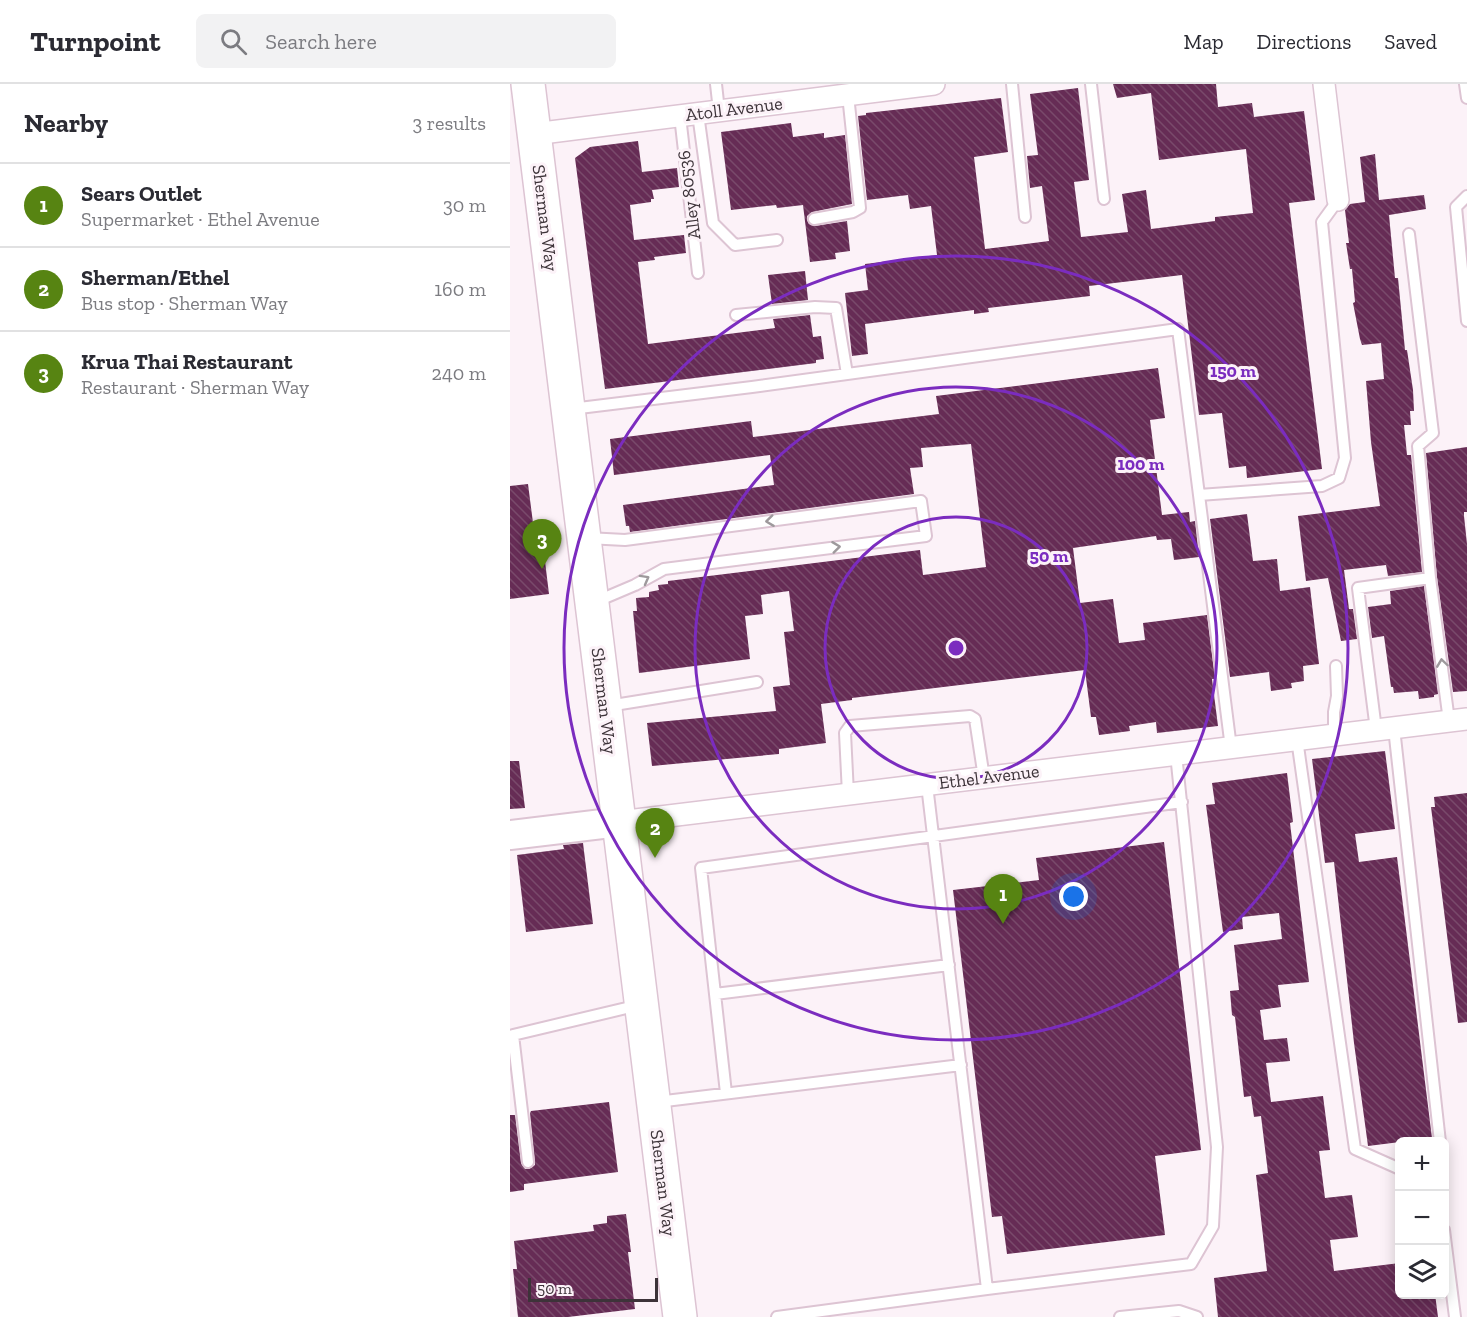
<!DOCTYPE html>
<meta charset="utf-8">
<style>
:root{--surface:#fff;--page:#f2f2f3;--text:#2b2b33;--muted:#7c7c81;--line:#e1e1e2;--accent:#578412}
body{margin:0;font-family:"Zilla Slab",serif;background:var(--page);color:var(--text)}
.controls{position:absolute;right:18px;bottom:18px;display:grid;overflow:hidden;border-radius:9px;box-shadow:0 3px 15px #0003}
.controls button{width:54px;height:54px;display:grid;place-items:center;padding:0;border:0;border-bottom:2px solid var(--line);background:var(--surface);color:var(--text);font:30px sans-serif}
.scale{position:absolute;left:18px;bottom:15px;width:130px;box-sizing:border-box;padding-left:6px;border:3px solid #3d3339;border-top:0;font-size:16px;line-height:21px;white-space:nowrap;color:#3d3339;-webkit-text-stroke:4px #fcf2f8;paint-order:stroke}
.you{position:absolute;left:564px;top:813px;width:21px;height:21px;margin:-15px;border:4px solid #fff;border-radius:50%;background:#1a73e8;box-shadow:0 0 0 9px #1a73e833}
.badge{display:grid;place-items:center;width:39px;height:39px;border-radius:50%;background:var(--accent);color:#fff;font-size:20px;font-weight:700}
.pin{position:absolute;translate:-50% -50px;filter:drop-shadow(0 2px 3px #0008)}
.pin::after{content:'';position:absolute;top:32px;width:21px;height:18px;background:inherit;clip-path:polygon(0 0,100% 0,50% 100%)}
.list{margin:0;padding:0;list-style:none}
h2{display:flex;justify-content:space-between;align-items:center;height:78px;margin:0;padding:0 24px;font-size:26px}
h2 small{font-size:20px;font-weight:400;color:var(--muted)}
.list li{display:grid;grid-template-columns:39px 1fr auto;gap:18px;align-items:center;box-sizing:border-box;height:84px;padding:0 24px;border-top:2px solid var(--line)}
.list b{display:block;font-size:22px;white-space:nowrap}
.list p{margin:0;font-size:20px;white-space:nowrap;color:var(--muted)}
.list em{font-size:20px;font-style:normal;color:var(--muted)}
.icon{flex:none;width:33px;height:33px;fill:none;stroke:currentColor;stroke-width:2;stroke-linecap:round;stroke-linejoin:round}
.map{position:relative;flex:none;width:957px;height:1233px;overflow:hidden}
header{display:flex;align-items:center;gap:36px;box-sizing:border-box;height:84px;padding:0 30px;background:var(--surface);border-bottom:2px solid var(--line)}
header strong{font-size:28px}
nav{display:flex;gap:33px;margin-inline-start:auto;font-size:21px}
.search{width:420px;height:54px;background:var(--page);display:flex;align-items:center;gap:15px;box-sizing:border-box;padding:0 21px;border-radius:9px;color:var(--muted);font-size:22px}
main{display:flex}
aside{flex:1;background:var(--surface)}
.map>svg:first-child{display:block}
.building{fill:url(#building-back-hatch)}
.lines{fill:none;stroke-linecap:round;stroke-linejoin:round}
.lane-casing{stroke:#ddc4d3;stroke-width:14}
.street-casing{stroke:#ddc4d3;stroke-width:24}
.secondary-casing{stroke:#ddc4d3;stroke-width:32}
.primary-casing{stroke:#ddc4d3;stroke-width:36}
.lane{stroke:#fff;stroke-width:10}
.street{stroke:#fff;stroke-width:21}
.secondary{stroke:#fff;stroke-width:28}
.primary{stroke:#fff;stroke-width:33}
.oneway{stroke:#9e999c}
.ring{fill:none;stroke:#7b2cbf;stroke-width:3}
.labels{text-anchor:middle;stroke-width:6;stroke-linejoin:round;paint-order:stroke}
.street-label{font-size:18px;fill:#3d3339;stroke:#fcf2f8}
.centre{fill:#7b2cbf;stroke:#fcf2f8;stroke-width:3}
.ring-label{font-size:18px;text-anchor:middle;font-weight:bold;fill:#7b2cbf;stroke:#fcf2f8;stroke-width:6;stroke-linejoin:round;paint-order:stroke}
</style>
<header>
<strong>Turnpoint</strong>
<div class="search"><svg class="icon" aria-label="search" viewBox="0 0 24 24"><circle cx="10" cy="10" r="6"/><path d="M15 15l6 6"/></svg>Search here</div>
<nav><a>Map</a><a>Directions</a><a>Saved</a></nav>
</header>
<main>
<aside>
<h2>Nearby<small>3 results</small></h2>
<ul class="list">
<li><span class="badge">1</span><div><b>Sears Outlet</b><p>Supermarket · Ethel Avenue</p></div><em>30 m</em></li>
<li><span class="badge">2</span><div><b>Sherman/Ethel</b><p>Bus stop · Sherman Way</p></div><em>160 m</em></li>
<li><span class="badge">3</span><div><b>Krua Thai Restaurant</b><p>Restaurant · Sherman Way</p></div><em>240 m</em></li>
</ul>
</aside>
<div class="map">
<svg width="957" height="1233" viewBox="0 0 957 1233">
<defs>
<pattern id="building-back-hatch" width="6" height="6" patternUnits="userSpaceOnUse" patternTransform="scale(1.5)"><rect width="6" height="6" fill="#662c55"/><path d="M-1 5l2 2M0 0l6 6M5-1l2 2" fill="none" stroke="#794a6b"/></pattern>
</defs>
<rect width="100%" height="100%" fill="#fcf2f8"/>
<path class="building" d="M603,0H706L708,23L742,19L744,33L794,27L805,116L779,119L812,385L737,394L736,382L719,384L712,329L689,331L672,191L579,202L580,212L478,224L479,228L464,230V226L355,240L358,270L342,272L335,209L358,206L355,180L427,171L421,122L400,125L398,111L357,116L348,32L356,31V29L491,14L498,68L464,73L475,165L539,157L532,102L520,104L517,72L528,71L520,10L568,4L579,96L564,98L571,153L618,148L612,110L636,106L641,145L705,137V133L743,129L736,65L649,76L641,9L607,14Z
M281,39L283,53L314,49V54L335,51L342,120L302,128L297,132V136L299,140L305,142L337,137L340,167L325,169L326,175L300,178L293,121L267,124L266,121L221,126L211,48Z
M128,57L132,88L167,84L169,103L142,106L144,115H141V118L120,121L124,156L174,151L176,169L144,173L145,176L128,178L138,260L265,244L263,235L300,231L303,253L311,252L314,275L306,276V279L95,305L65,74L80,63Z
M865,70L869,116L914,111L916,125L879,131L885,194H888L895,266H897L903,306L904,327H900L901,341H894L897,371H901L912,488L878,492L876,481L834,486L839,525H843L847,555L831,557L818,494L796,497L788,432L870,422L861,358L856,297L874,295L871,259L852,261L850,255L843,219L845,218L842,185H840L836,159H839L835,126L840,120L855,118L850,73Z
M295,187L298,216L262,220L258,191Z
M648,284L655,334L640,336L652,431L679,428L680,438L685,437L689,473L664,476L661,455L647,456L646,452L563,464L570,519L603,515L609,559L635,556L633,539L697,531L705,595H702L708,642L647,649L646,638L619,642L620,647L589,651L586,633H581L575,586L342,614V616L311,620L316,659L269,665V670L142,682L137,639L266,627L263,603L280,601L274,548L284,547L279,507L251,511L253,530L235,532L240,575L129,589L123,527H127L126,514L139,513V508L149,506L148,501L158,500V497L410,466L413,491L476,483L461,360L411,364L413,383L400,384L404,410L120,448L119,442H116L113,421L264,401L260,371L104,391L100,355L241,337L243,353L429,330L426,312Z
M957,363V428H954V432L957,460V607L943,608L927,493L916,369Z
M18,400L26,462L33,461L39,510L0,515V402Z
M737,430L743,477L767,475L770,507L800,503L809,580L793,582L794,597L781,599L782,604L761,607L759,588L720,593L700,435Z
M914,502L928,610L924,611V613L909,615L908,607L884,609L883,603H881L874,552L862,554L858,523L881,520L880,507Z
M875,667L885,745L845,750L849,778L887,773L922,1054L858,1062L844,959L824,778L815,779L802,675Z
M0,677H9L15,724L0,725Z
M777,689L783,738L780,739L799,898L768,901L771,923L750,926L754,956L777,954L780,977L756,979L761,1018L813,1012L820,1066L809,1067L815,1114L842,1111L848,1153L820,1156L824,1187L890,1179V1210H925L928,1233H708L704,1194L757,1187L746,1091L758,1089L751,1032L744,1033L741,1012L734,1013L725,933L722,931L720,907L729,906L724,861L772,855L769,829L732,833L733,845L713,848L696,721L705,720L702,699Z
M957,709V938L948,939L921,723H925L924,713Z
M654,758L691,1066L645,1072L655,1151L497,1170L492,1132L482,1133L443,806L529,796L526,774Z
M73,759L83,840L16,848L7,771L54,765L53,761Z
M99,1018L108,1088L14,1100V1106L0,1108V1031H5L11,1079L15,1085H19L25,1081V1078L20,1029L21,1027Z
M116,1130L121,1168H118L125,1225L58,1233H8L3,1185H7L4,1157L84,1147L83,1141L97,1139V1132Z"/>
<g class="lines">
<defs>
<path id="lane" d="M206,0L209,27
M502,0L515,133
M581,0L594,115
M955,0L957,14
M188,30L203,139L225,161L267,156
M170,32L188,189
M957,112L946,123L957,237
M304,135L343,128L350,124L338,11
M226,231L305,223L326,224L337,290
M61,325L242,303L668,245L721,664
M689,411L812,402L829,394L835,374L812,138L828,116
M77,454L115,456L411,417L416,452L154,485L125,501L85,518
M920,494L939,637
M98,622L247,598
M884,644L930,1058
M866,646L848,504L920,494L908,362L923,349L899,150
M824,651V628L827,612L826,582
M787,655L845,1065L890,1085
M417,701L477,1205L681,1180L703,1142L707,1063L666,670
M338,710L335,649L340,642L460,632L465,635L474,694
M205,910L439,881
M216,1009L191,784L672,718
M147,1018L451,981
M18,1078L3,951L129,921
M934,1146L945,1233
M267,1233L477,1205
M610,1233L669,1227L687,1233"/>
<path id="street" d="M814,0L828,116
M24,50L424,0
M109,738L957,635"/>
<path id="secondary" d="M0,751L109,738"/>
<path id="primary" d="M18,0L170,1233"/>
</defs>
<use href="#lane" class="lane-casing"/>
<use href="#street" class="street-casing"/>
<use href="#secondary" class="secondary-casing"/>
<use href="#primary" class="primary-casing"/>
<use href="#lane" class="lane"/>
<use href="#street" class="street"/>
<use href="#secondary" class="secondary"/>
<use href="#primary" class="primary"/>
</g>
<defs><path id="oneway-chevron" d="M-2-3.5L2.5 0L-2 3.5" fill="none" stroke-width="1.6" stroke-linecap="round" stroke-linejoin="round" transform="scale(1.5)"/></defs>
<g class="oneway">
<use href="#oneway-chevron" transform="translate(260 437) rotate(173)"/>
<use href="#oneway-chevron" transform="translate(326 463) rotate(-7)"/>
<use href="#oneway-chevron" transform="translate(135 495) rotate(-29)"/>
<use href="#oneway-chevron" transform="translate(932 579) rotate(-98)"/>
</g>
<g class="ring">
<circle cx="446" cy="564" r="131"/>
<circle cx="446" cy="564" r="261"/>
<circle cx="446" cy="564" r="392"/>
</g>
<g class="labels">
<g class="street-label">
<text transform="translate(224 25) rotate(-7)" y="6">Atoll Avenue</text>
<text transform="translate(179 111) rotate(-97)" y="6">Alley 80536</text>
<text transform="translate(35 134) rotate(83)" y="6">Sherman Way</text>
<text transform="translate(94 617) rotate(83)" y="6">Sherman Way</text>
<text transform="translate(479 693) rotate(-7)" y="6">Ethel Avenue</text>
<text transform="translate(153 1099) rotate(83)" y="6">Sherman Way</text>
</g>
</g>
<circle cx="446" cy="564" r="9" class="centre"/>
<g class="ring-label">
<text x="723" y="293">150 m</text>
<text x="631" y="386">100 m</text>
<text x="539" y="478">50 m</text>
</g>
</svg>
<div class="controls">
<button>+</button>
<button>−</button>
<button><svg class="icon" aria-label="layers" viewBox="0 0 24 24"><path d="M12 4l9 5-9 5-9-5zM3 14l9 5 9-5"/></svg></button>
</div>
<div class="scale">50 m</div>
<div class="you"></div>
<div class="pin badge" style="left:493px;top:840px">1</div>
<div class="pin badge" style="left:145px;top:774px">2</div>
<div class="pin badge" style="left:32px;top:485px">3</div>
</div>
</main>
